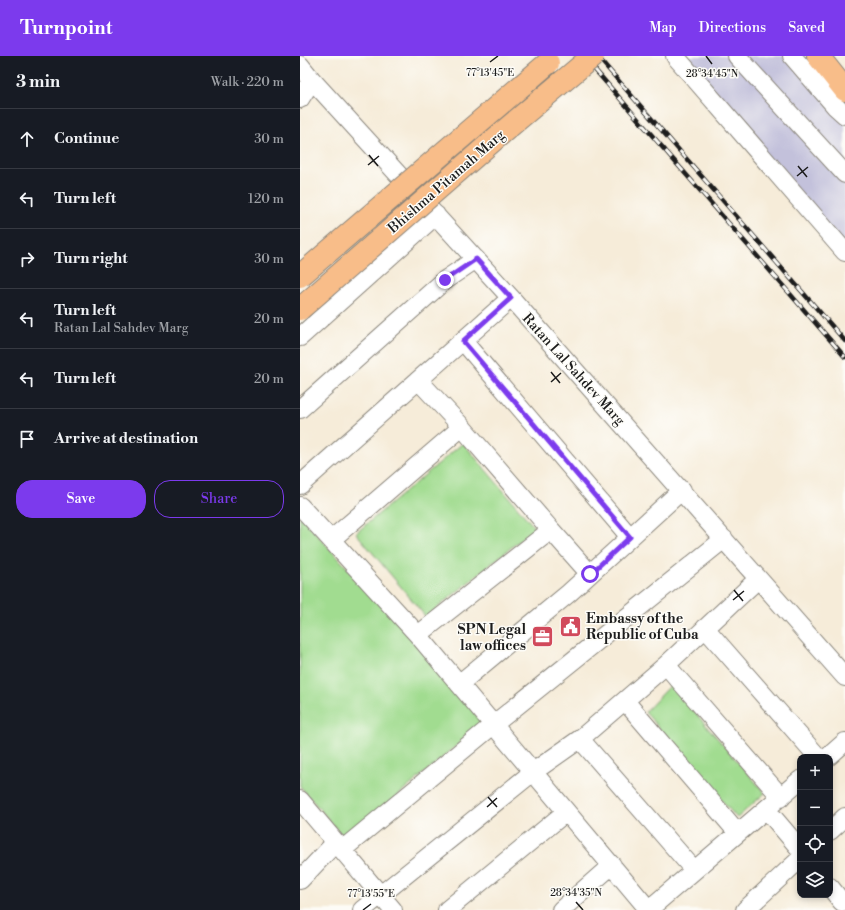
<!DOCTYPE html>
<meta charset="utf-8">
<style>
:root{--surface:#171b24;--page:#242831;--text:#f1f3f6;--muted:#9ea1a6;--line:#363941;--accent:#7c3aed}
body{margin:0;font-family:"Libre Bodoni",serif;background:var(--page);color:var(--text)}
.controls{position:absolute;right:12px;bottom:12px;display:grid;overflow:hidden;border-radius:8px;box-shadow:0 2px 6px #0003}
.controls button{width:36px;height:36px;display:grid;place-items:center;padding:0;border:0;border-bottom:1px solid var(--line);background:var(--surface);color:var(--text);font:20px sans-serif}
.stop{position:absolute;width:12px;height:12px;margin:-9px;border:3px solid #7c3aed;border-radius:50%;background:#fff}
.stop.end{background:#7c3aed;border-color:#fff;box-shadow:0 1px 4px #0008}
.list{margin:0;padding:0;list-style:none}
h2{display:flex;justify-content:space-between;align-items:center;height:52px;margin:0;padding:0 16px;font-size:17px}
h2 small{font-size:13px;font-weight:400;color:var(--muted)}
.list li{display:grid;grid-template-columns:26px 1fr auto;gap:12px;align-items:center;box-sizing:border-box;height:60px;padding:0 16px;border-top:1px solid var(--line)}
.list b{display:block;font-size:15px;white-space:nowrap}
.list p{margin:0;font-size:13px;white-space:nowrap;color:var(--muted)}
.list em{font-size:13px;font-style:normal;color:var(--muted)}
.actions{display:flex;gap:8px;padding:12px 16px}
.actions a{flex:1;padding:9px 0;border:1px solid var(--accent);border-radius:16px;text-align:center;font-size:14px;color:var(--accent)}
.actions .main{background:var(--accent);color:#fff}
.icon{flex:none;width:22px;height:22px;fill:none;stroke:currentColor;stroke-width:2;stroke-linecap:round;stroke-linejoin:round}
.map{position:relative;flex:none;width:545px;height:854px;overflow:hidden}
header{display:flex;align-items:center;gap:24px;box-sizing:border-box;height:56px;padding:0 20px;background:var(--accent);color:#fff}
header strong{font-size:19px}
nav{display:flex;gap:22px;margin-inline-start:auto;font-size:14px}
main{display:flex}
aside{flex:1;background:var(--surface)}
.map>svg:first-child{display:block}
.industrial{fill:#c3c1db}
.green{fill:#a1dc90;stroke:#5e7c56}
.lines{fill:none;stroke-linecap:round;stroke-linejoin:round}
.minor-casing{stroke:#89847a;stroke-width:20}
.highway-casing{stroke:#89847a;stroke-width:24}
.minor{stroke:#fff;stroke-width:18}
.highway{stroke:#f8bd89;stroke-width:22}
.rail-casing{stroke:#1c1c1c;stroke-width:4.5}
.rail{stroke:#fdfcf7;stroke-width:3;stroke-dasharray:9;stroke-linecap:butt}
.major-bridge-casing{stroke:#89847a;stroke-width:24;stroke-linecap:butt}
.major-bridge{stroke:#f8bd89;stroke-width:22}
.route{stroke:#7c3aed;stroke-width:5}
.ticks{fill:none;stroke:#1c1c1c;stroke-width:1.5}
.labels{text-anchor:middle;stroke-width:3;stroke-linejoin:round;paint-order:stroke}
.street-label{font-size:14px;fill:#1c1c1c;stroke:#fdfcf7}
.poi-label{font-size:14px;font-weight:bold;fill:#1c1c1c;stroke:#fdfcf7;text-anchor:start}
.ticks-label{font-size:10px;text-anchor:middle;fill:#1c1c1c;stroke:#fdfcf7;stroke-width:3;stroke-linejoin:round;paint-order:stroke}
</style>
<header>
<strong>Turnpoint</strong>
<nav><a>Map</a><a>Directions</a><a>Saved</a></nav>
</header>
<main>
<aside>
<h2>3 min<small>Walk · 220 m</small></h2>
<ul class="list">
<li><svg class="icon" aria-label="ahead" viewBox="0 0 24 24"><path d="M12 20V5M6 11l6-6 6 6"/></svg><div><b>Continue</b></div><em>30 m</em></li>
<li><svg class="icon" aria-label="left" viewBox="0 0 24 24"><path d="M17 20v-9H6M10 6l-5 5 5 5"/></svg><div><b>Turn left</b></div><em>120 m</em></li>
<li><svg class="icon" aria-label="right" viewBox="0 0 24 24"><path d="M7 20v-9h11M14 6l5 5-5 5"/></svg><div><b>Turn right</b></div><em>30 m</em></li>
<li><svg class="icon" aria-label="left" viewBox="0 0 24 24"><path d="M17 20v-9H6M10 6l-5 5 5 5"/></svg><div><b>Turn left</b><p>Ratan Lal Sahdev Marg</p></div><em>20 m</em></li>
<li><svg class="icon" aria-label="left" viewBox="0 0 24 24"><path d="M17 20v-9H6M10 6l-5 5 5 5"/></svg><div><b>Turn left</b></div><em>20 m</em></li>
<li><svg class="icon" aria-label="arrive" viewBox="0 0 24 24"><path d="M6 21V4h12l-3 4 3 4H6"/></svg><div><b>Arrive at destination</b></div></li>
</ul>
<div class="actions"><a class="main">Save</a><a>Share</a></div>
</aside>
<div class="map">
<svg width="545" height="854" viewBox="0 0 545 854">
<rect width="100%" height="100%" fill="#fdfcf7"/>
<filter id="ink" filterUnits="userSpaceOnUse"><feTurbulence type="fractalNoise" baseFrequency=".025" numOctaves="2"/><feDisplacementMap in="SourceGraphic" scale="8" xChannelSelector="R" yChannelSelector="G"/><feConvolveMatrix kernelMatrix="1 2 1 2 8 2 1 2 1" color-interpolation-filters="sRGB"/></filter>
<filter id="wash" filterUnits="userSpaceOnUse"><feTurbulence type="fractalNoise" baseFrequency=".012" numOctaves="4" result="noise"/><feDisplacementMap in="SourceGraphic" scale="16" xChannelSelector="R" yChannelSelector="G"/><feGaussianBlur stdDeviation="0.9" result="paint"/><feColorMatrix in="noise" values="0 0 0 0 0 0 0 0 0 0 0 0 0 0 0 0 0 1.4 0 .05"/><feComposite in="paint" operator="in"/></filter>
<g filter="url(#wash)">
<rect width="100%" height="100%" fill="#f6ecd9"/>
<path class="industrial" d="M378,0H492L545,66V198Z"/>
<path class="green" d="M163,387L235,472L126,561L56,477Z
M0,460L112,583L183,667L46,784L0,730Z
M371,629L465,737L437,762L345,656Z"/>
</g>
<g filter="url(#ink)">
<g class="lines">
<defs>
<path id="minor" d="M375,0L545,196
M437,0L545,118
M492,0L535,50L545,59
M0,9L12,24L211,242L545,621
M0,43L12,24
M0,281L136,159
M163,285L330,481
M119,325L162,371
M0,353L145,224L176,203
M0,429L211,242
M0,450L118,579L349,854
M251,474L290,518
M32,483L162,371L251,474L118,579
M405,572L518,701
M366,609L481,741
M159,628L269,537L382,434
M325,645L438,777
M280,683L394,814
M528,701L545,686
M0,744L93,854
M466,753L500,793
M530,775L545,761
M42,794L193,669L424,483
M0,824L36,786
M530,831L542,846
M62,854L233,716L280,683L366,609L458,523
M147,854L266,756
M261,854L312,809
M348,854L500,724
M445,854L500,803"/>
<path id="highway" d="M518,0L545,34"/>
</defs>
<use href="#minor" class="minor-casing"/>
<use href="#highway" class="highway-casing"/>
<use href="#minor" class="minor"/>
<use href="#highway" class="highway"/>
<defs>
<path id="rail" d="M283,0L545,301
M297,0L545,285"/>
</defs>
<use href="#rail" class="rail-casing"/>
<use href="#rail" class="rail"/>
<defs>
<path id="major-bridge" d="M0,220L248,7
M0,253L203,76L293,0"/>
</defs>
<use href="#major-bridge" class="major-bridge-casing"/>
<use href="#major-bridge" class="major-bridge"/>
</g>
</g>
<g class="lines" filter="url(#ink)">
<path class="route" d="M145,224L176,203L211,242L163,285L330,481L290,518"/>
</g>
<path class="ticks" d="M406,0L412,8M190,6L198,0M69,99L78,110M68,109L79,100M498,110L507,121M497,120L508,111M251,316L260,327M251,326L261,317M434,534L443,545M433,544L444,535M188,741L197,751M187,751L197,742M276,846L283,854M63,854L71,848"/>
<defs>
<symbol id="civic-square" viewBox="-11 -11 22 22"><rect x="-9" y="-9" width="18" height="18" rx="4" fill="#d1495b" stroke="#fdfcf7"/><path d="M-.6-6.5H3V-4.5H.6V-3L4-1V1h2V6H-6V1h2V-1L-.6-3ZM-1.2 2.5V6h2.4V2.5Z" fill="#fff"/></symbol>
<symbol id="office-square" viewBox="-11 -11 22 22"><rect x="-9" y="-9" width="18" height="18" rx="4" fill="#d1495b" stroke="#fdfcf7"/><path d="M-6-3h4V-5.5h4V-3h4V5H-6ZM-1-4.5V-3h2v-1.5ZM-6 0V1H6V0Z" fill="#fff"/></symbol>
</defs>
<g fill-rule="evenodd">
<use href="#civic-square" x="258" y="558" width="25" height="25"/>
<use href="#office-square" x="230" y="568" width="25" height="25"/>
</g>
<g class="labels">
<g class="street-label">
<text transform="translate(146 125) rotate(-41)" y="5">Bhishma Pitamah Marg</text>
<text transform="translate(274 313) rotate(48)" y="5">Ratan Lal Sahdev Marg</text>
</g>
<g class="poi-label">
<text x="286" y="567">Embassy of the<tspan x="286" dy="16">Republic of Cuba</tspan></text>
<text x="226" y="578" text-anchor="end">SPN Legal<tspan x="226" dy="16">law offices</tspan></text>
</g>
</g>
<g class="ticks-label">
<text x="190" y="20">77°13'45"E</text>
<text x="412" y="21">28°34'45"N</text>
<text x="276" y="840">28°34'35"N</text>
<text x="71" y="841">77°13'55"E</text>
</g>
</svg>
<div class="controls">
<button>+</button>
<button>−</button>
<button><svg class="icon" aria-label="locate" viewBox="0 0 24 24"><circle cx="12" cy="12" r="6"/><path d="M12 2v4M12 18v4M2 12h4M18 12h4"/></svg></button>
<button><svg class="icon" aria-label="layers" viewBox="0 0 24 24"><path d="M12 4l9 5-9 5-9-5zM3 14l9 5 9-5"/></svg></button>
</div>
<div class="stop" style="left:290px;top:518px"></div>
<div class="stop end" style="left:145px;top:224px"></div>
</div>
</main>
